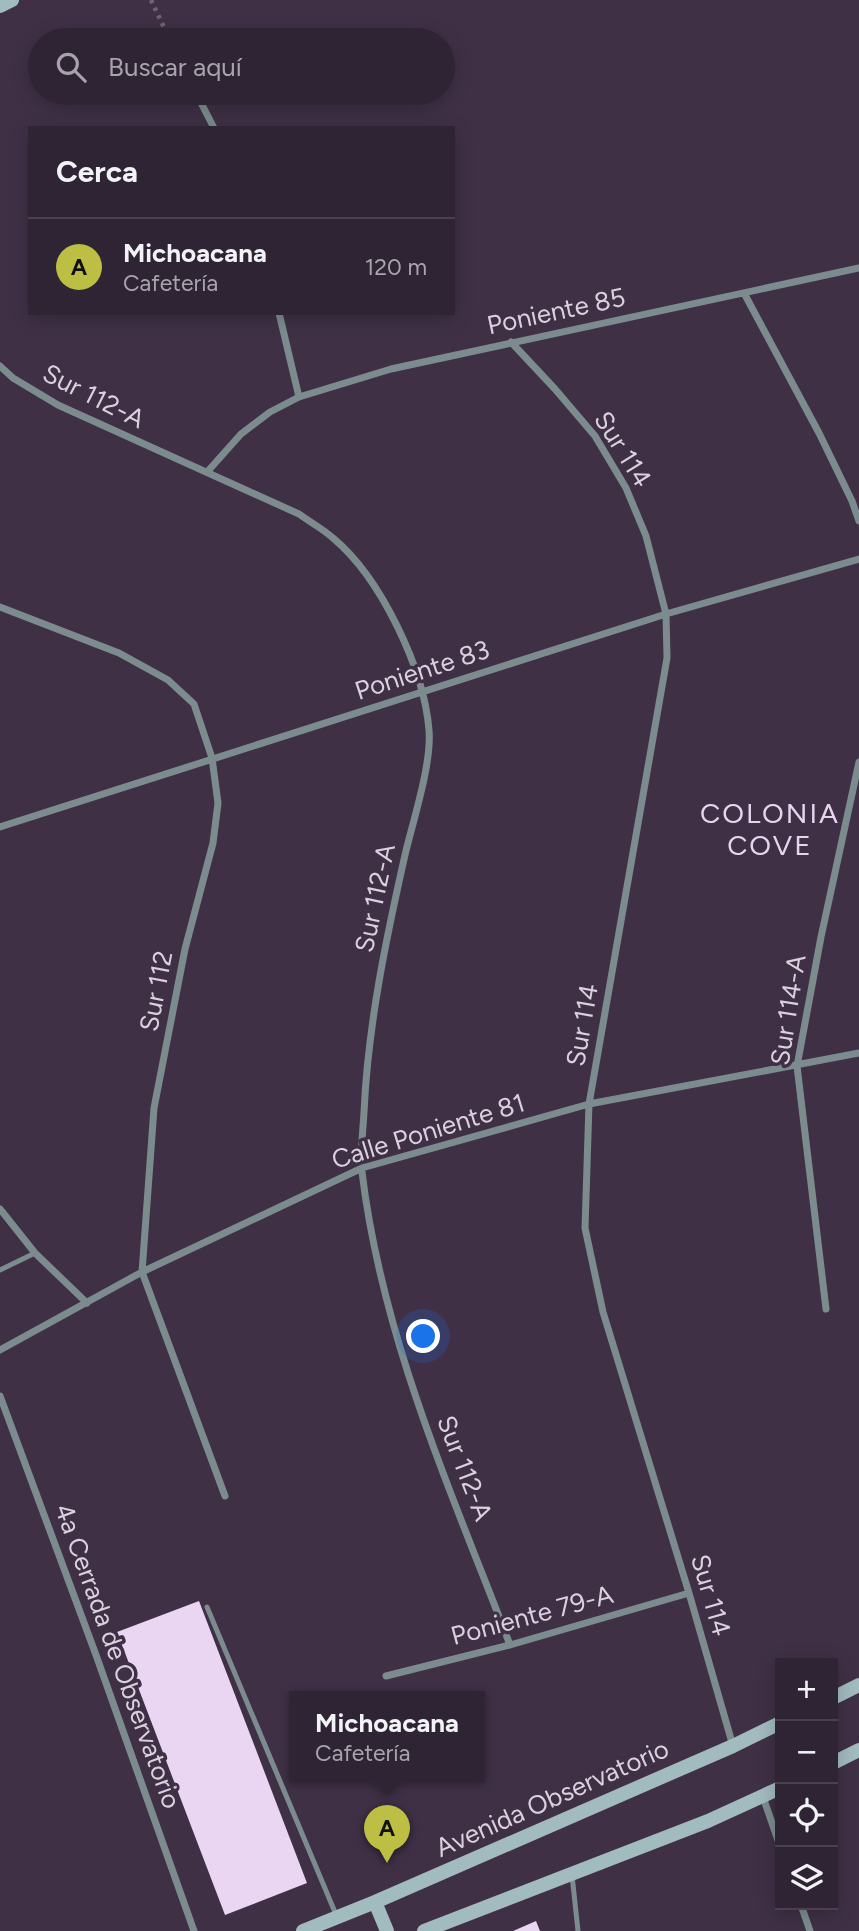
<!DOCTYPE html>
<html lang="es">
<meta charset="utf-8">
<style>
:root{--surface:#2f2434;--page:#372c3c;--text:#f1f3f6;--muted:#a7a4ac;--line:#4a414f;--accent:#bcbf44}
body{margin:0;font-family:Figtree,sans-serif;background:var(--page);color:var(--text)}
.controls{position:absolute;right:21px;bottom:21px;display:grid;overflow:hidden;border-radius:0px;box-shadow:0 4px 18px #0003}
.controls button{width:63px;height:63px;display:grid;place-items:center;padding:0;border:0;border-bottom:2px solid var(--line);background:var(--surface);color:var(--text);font:35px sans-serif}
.you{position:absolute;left:424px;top:1337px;width:24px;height:24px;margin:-18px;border:5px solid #fff;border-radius:50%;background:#1a73e8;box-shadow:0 0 0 10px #1a73e833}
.badge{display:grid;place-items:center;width:46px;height:46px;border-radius:50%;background:var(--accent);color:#111;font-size:23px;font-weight:700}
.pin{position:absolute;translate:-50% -58px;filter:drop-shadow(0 2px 4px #0008)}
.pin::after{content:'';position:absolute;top:37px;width:24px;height:21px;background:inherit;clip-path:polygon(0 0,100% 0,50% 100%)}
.popup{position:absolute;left:289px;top:1691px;width:196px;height:91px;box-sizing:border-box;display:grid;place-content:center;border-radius:0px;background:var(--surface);filter:drop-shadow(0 2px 5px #0005);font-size:23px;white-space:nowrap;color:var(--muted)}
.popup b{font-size:26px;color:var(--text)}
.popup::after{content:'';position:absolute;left:50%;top:100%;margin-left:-14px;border:14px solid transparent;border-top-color:var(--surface)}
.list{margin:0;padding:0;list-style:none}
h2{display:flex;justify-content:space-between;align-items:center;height:91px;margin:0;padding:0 28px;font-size:30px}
h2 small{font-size:23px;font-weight:400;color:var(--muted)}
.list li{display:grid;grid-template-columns:46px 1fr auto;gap:21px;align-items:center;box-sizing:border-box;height:98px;padding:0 28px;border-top:2px solid var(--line)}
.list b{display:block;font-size:26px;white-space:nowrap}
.list p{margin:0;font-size:23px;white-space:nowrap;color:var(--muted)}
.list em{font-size:23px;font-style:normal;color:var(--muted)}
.icon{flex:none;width:38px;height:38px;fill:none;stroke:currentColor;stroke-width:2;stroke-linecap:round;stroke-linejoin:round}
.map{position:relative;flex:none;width:859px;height:1931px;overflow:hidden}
.search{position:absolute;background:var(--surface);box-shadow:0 4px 18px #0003;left:28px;top:28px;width:427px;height:77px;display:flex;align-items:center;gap:18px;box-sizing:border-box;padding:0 24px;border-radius:38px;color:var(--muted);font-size:26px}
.panel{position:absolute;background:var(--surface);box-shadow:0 4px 18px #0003;left:28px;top:126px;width:427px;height:189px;border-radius:0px}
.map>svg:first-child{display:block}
.building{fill:#ead5f3}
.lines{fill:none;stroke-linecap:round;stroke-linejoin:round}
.path{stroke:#706376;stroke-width:4.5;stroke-dasharray:3.5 5;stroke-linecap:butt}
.lane{stroke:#7c8c8e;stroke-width:5}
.street{stroke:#7c8c8e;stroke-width:7}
.secondary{stroke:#a2bbbf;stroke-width:14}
.labels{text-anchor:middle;stroke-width:7;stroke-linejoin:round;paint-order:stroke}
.street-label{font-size:26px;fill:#dad1de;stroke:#3f3046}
.neighbourhood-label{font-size:28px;letter-spacing:2px;fill:#e7d4ef;stroke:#3f3046}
</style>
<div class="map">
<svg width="859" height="1931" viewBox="0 0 859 1931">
<rect width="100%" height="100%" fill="#3f3046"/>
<path class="building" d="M199,1601L307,1883L225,1915L117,1632Z
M536,1921L540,1931H513Z"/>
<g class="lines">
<path class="path" d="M151,0L170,40"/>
<path class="lane" d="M0,1270L35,1253
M207,1607L337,1917
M572,1875L578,1931"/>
<path class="street" d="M196,93L214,128
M744,293L819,433L852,501L859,521
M279,313L299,397
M511,342L555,389L595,436L626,488L646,536L666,614L667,658L589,1104L585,1228L603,1312L689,1593L733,1746
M0,366L13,378L58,405L299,514C310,522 323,529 333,538C381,578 424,669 429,730C432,763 413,821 405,855C386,939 368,1025 364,1112C363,1131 360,1153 362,1172C382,1338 451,1491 510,1645
M208,471L241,434L270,412L299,397L391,369L859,268
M0,607L119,653L168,680L194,704L212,758L218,803L213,843L185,949L154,1108L142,1272L225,1496
M0,827L666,614L859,559
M0,1209L35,1253L87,1303
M826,1309L797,1066L821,937L859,762
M0,1350L142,1272L362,1168L589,1104L859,1053
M0,1396L96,1655L194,1931
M386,1676L510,1645L689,1593
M763,1797L780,1846
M801,1905L810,1931"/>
<path class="secondary" d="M0,6L12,0
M833,1698L859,1685
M833,1763L859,1750
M375,1902L387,1931
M303,1931L375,1902L733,1746L780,1723
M424,1931L708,1821L780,1788"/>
</g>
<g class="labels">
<g class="street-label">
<text transform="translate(556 311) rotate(-12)" y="9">Poniente 85</text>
<text transform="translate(94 396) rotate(27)" y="9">Sur 112-A</text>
<text transform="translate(623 449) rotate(58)" y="9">Sur 114</text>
<text transform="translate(422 670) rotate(-18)" y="9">Poniente 83</text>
<text transform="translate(375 898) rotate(-78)" y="9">Sur 112-A</text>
<text transform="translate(156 991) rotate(-79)" y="9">Sur 112</text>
<text transform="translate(788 1010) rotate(-81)" y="9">Sur 114-A</text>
<text transform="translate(582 1025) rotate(-80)" y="9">Sur 114</text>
<text transform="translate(428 1131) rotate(-17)" y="9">Calle Poniente 81</text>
<text transform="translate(465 1468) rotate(69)" y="9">Sur 112-A</text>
<text transform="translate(711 1595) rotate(74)" y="9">Sur 114</text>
<text transform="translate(532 1615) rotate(-15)" y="9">Poniente 79-A</text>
<text transform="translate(118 1656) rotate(70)" y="9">4a Cerrada de Observatorio</text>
<text transform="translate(552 1798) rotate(-24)" y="9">Avenida Observatorio</text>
</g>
<g class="neighbourhood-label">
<text x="770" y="823">COLONIA<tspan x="770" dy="32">COVE</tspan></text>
</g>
</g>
</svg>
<div class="controls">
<button>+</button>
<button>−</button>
<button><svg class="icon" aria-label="locate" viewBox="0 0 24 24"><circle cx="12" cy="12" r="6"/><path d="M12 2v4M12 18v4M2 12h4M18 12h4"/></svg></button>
<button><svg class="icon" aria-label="layers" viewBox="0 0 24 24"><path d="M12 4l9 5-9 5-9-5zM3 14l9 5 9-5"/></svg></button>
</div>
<div class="you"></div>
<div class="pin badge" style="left:387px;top:1863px">A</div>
<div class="popup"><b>Michoacana</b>Cafetería</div>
<div class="search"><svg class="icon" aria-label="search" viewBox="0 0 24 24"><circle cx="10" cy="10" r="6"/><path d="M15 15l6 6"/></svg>Buscar aquí</div>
<section class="panel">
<h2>Cerca<small></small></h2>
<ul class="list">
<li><span class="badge">A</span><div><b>Michoacana</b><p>Cafetería</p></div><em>120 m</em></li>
</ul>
</section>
</div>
